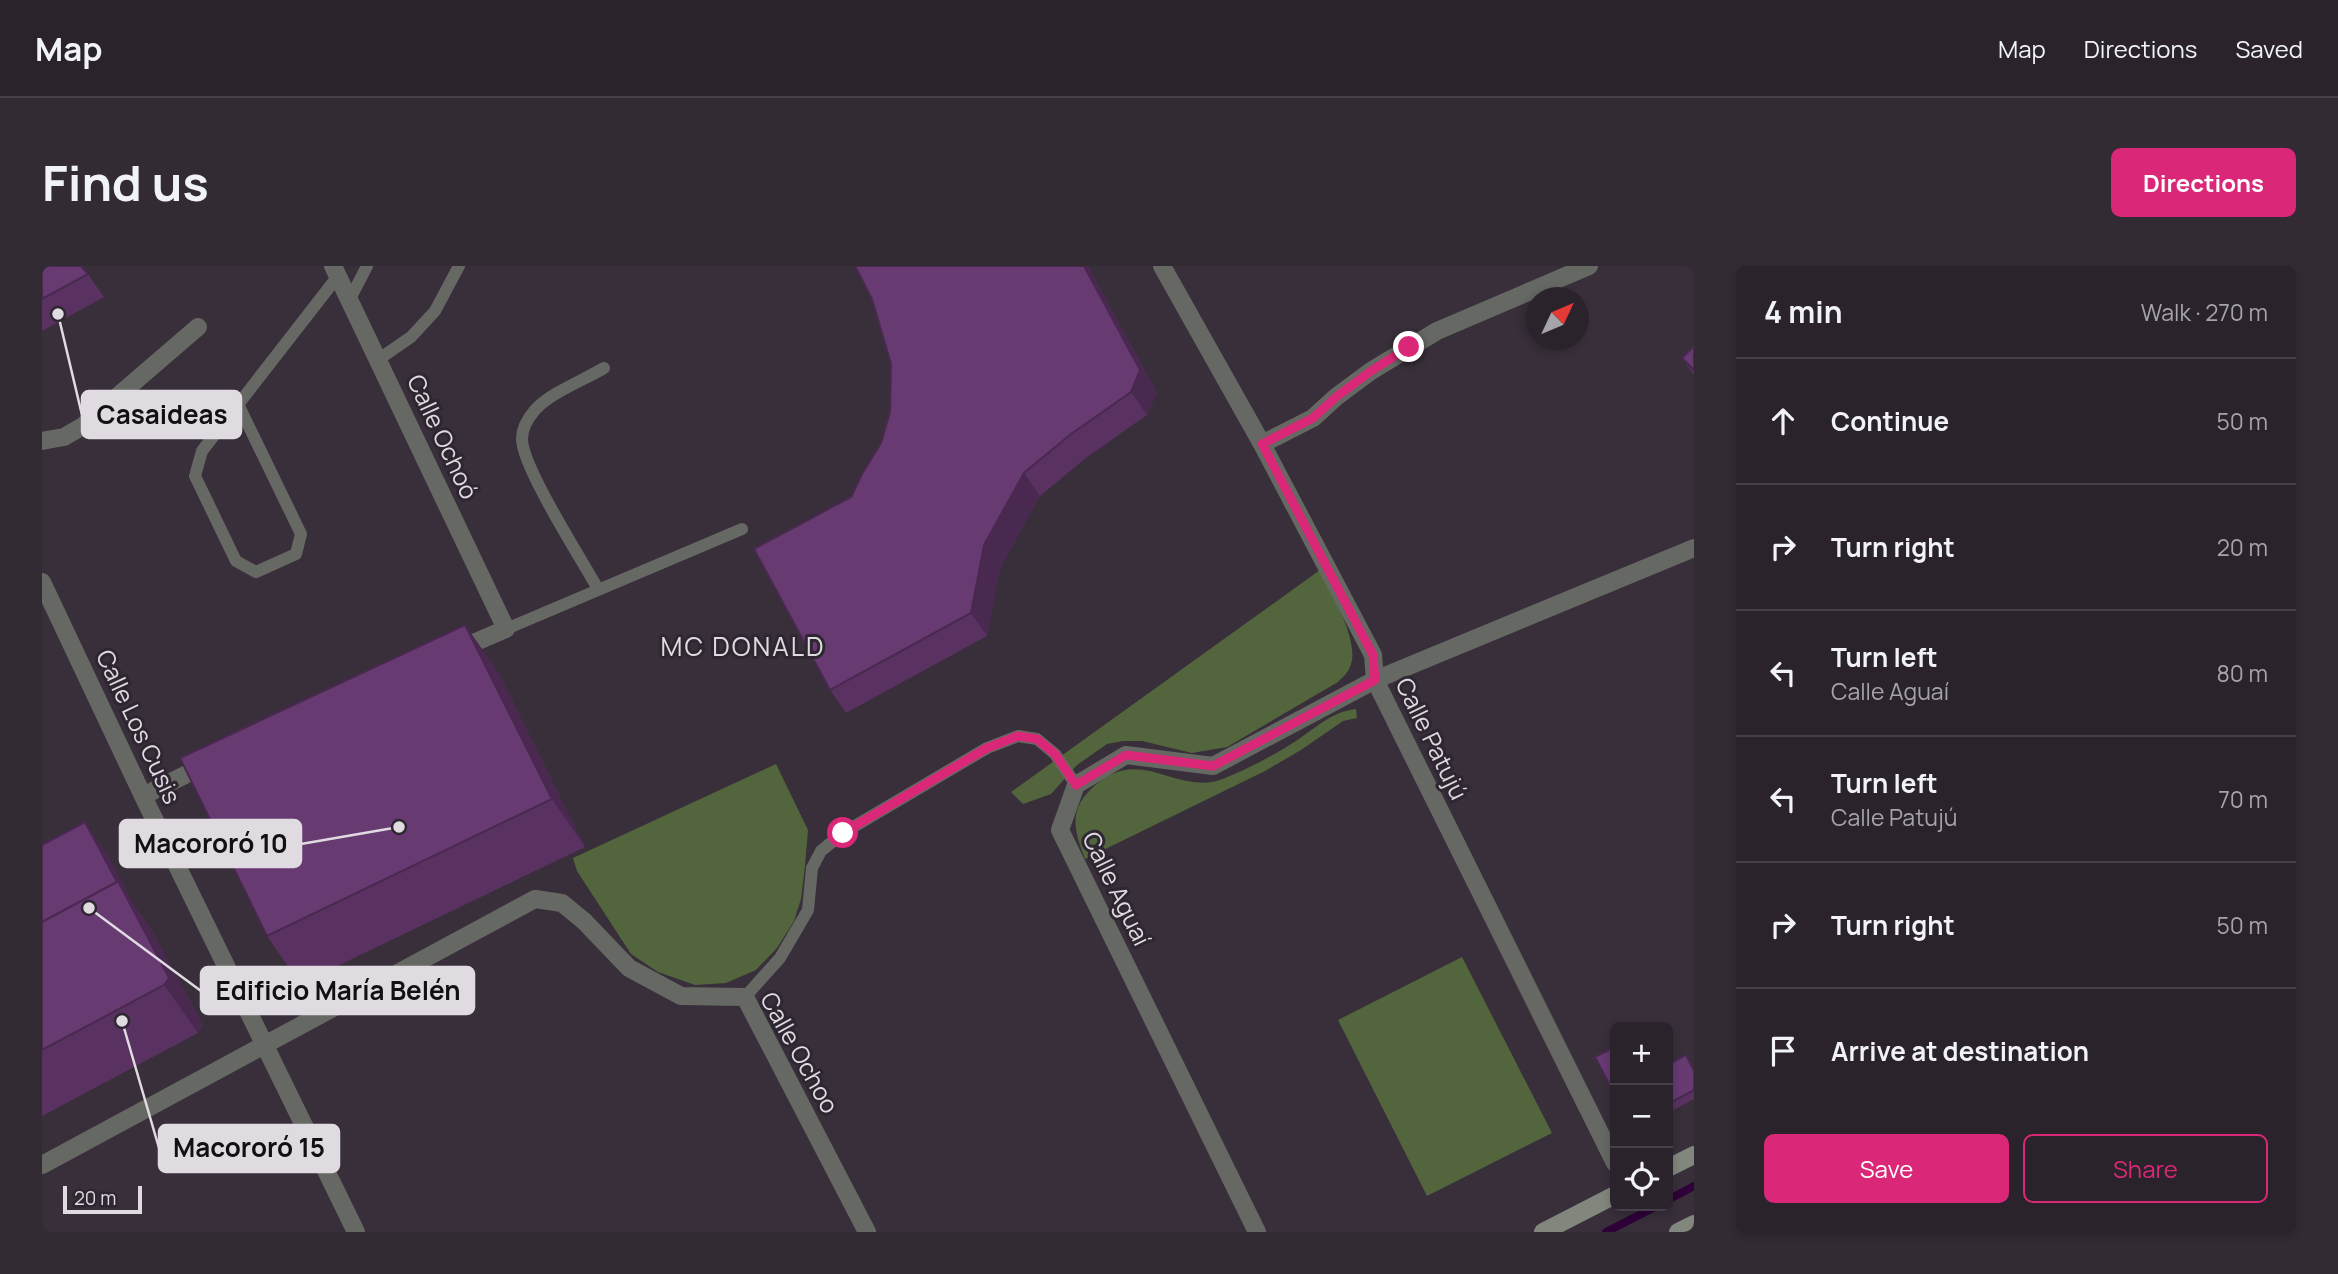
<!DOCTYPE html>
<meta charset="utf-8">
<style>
:root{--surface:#2a232c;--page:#322b34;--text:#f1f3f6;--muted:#a5a4a9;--line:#464048;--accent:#db2777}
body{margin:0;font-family:Manrope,sans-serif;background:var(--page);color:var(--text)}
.controls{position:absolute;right:21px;bottom:21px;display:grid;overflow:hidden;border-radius:10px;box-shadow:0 4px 10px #0003}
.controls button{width:63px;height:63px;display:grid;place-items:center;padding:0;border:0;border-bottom:2px solid var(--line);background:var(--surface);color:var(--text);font:35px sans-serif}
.compass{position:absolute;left:1484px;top:21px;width:63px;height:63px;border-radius:50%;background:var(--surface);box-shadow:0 4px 10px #0003;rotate:46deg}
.scale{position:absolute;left:21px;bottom:18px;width:79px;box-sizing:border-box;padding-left:7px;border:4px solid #e0dbe1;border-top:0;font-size:19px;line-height:24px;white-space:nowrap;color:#e0dbe1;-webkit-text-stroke:5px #2e2630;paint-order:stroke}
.stop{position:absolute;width:21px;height:21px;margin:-16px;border:5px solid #db2777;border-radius:50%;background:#fff}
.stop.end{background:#db2777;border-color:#fff;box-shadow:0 2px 7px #0008}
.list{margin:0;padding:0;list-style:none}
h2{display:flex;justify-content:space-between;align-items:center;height:91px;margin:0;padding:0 28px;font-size:30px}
h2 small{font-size:23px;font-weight:400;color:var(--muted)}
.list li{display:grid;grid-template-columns:46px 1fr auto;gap:21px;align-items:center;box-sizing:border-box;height:126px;padding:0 28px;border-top:2px solid var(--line)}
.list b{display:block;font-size:26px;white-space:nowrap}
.list p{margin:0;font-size:23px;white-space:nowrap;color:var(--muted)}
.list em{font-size:23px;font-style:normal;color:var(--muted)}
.actions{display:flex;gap:14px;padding:21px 28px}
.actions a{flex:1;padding:16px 0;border:2px solid var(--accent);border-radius:10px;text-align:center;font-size:24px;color:var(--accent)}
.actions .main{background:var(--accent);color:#fff}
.icon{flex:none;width:38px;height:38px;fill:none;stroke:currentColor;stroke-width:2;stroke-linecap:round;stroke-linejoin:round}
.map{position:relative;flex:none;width:1652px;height:966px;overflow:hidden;border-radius:10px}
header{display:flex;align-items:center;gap:42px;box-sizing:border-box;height:98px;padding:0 35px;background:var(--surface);border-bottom:2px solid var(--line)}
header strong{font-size:33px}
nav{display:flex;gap:38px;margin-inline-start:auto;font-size:24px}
.intro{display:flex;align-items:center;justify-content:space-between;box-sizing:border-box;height:168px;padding:0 42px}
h1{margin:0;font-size:49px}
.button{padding:18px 32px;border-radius:10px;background:var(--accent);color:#fff;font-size:24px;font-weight:700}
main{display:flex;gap:42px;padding:0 42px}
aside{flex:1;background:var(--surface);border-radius:10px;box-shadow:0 4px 10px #0003}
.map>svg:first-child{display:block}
.green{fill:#52653d}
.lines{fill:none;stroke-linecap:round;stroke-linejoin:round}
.stream{stroke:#2e0138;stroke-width:8}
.lane{stroke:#666963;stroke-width:12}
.street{stroke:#666963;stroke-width:18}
.secondary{stroke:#82877e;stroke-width:18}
.wall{fill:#593262}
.shaded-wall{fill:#492950}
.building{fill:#683a72;stroke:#492950;stroke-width:2}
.route{stroke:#db2777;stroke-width:9}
.labels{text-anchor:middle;stroke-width:6;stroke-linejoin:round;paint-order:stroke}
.street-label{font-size:24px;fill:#e0dbe1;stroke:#2e2630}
.neighbourhood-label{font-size:26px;letter-spacing:2px;fill:#e0dbe1;stroke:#2e2630}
.leader{fill:none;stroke:#e0dbe1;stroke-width:2.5}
.callout-dot{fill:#e0dbe1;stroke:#2e2630;stroke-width:2.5}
.callout{fill:#e0dbe1;stroke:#e0dbe1;stroke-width:2.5}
.callout-label{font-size:26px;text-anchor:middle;font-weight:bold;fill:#111}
</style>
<header>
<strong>Map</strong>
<nav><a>Map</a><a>Directions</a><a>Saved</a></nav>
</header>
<div class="intro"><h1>Find us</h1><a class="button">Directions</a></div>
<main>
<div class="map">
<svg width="1652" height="966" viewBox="0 0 1652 966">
<rect width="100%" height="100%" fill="#382f3a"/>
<path class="green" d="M1278,304C1289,327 1317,374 1309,398C1307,406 1301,411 1296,416L1185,481L1150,487L1100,475H1081L1065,478L1035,499L1009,528L981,538L969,526Z
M1314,443L1315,452L1301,455L1259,484L1223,505L1043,593C1033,567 1026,546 1048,524C1098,474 1134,533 1183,512C1208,502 1232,489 1254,475C1275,461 1289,446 1314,443Z
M734,498L766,564L763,600L759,633L752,655L735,682L714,704L684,717L653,719L616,706L589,688L535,605L531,592Z
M1420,691L1510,867L1385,930L1296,754Z"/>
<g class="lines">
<path class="stream" d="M1626,934L1652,920
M1564,966L1615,940"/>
<path class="lane" d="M308,33L325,0
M337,93L369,71L393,45L417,0
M196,138L259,268L254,288L214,306L194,295L153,210L160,185L296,10
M556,323C540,294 480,201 480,173C480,163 486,152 493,144C508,127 542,114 562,102
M464,363L700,263
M703,731L738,692L766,644L770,602L779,585L801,567L945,482L976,470L995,473L1013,488L1034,519"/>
<path class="street" d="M291,0L464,363L415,384
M1120,0L1220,178L1331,389L1333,414L1573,897
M0,175L22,171L41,160L156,61
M1220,178L1271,152L1294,131L1329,105L1395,65L1547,0
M0,316L101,530L314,966
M101,530L167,497
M0,899L493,633L520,637L542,655L587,702L639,730L703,731L825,966
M1215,966L1018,564L1034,519L1084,489L1171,500L1333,414L1652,282"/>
<path class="secondary" d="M1626,902L1652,889
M1501,966L1573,929
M1636,966L1652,958"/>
</g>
<path class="wall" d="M0,0L46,8L62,31L0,65Z
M813,0H1046L1115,127L1105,149L1045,191L998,230L958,302L945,370L804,447L788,424L809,231L839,177L848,146L849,98L830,33Z
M1652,80V109L1640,92Z
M423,359L457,407L543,581L258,718L225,670Z
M0,579L65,588L93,641L109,663L161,759L156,767L0,850Z
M1644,789L1652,803V833L1626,847V799Z"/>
<path class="shaded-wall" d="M1042,0H1046L1115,127L1105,149L1089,126Z
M982,207L998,230L958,302L945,370L929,347L942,279Z
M423,359L457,407L543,581L510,533Z
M43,556L65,588L93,641L109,663L161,759L156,767L122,719L82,630Z"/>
<path class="building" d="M0,0H39L46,8L0,33Z
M813,0H1042L1098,104L1089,126L1029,168L982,207L942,279L929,347L788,424L712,283L809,231L820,208L839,177L848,146L849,98L830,33Z
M1652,80V104L1640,92Z
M423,359L510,533L225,670L138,492Z
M43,556L75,616L0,656V579Z
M76,615L127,712L122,719L0,784V656Z
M1573,781V829L1553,791Z
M1644,789L1652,805V824L1626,838V799Z"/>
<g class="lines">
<path class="route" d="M801,567L945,482L976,470L995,473L1013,488L1034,519L1084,489L1171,500L1333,414L1331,389L1220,178L1271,152L1294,131L1329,105L1367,81"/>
</g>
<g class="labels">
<g class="street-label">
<text transform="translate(400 171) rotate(65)" y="8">Calle Ochoó</text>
<text transform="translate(96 461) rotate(65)" y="8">Calle Los Cusis</text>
<text transform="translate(1389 473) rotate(64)" y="8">Calle Patujú</text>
<text transform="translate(1074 623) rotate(64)" y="8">Calle Aguaí</text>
<text transform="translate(757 787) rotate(61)" y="8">Calle Ochoo</text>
</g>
<g class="neighbourhood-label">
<text x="701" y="390">MC DONALD</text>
</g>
</g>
<path class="leader" d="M16 48L40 149M357 561L259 578M47 642L159 725M80 755L117 882"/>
<g class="callout-dot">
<circle cx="16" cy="48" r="7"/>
<circle cx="357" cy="561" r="7"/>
<circle cx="47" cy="642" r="7"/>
<circle cx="80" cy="755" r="7"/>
</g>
<g class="callout">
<rect x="40" y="125" width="159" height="47" rx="7"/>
<rect x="78" y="554" width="181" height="47" rx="7"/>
<rect x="159" y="701" width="273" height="47" rx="7"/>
<rect x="117" y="859" width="180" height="47" rx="7"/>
</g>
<g class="callout-label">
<text x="120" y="158">Casaideas</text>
<text x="169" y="587">Macororó 10</text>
<text x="296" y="734">Edificio María Belén</text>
<text x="207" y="891">Macororó 15</text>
</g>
</svg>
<div class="controls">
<button>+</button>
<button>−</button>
<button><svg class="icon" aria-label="locate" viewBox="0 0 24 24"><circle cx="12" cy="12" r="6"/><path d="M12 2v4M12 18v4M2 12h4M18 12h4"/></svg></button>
</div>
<svg class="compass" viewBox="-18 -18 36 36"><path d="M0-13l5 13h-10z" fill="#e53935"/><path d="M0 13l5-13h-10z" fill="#a5a4a9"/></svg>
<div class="scale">20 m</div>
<div class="stop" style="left:801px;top:567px"></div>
<div class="stop end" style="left:1367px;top:81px"></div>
</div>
<aside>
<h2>4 min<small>Walk · 270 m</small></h2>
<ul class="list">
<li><svg class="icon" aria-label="ahead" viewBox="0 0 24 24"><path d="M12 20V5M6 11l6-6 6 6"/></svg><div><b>Continue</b></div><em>50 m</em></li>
<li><svg class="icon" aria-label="right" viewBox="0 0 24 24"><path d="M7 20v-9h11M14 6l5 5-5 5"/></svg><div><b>Turn right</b></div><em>20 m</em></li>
<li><svg class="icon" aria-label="left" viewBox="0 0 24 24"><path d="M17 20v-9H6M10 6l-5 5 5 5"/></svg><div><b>Turn left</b><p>Calle Aguaí</p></div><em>80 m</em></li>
<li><svg class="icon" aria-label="left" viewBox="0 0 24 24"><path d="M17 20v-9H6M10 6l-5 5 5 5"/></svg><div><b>Turn left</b><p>Calle Patujú</p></div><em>70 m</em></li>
<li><svg class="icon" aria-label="right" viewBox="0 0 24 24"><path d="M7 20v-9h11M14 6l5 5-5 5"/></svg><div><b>Turn right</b></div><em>50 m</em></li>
<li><svg class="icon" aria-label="arrive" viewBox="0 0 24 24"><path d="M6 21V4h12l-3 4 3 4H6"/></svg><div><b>Arrive at destination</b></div></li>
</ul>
<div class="actions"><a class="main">Save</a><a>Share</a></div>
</aside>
</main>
